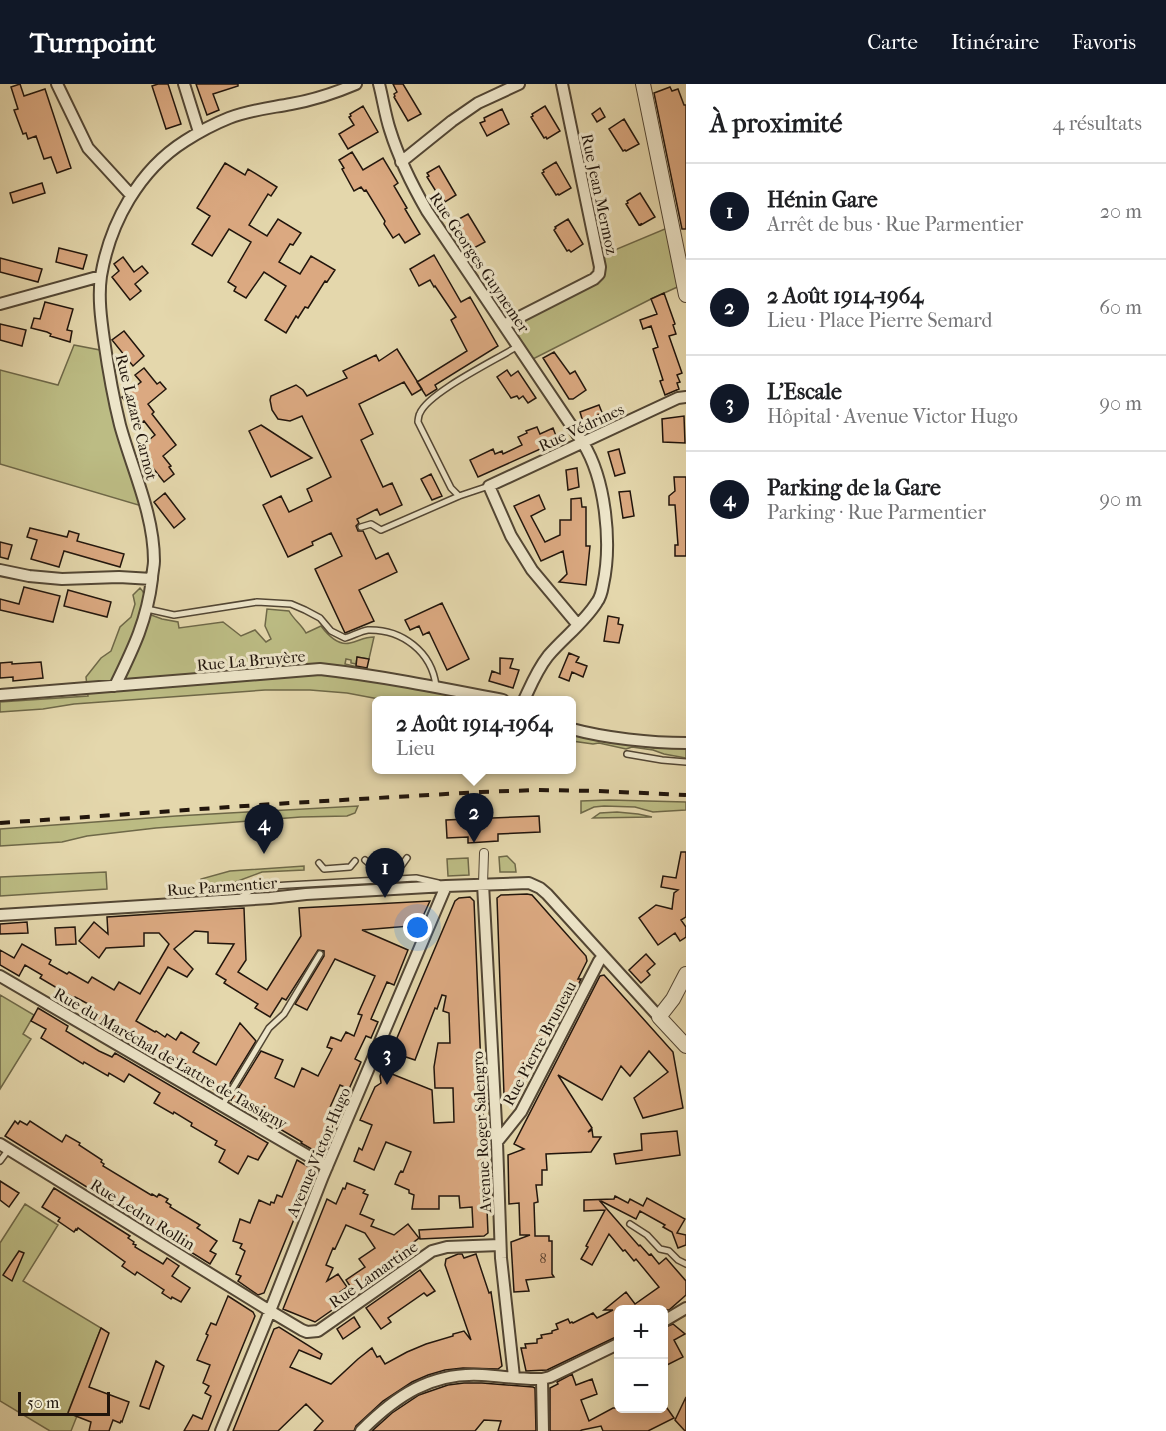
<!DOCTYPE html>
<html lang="fr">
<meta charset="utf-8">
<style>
:root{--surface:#fff;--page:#f2f2f2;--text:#202124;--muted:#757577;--line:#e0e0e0;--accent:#111827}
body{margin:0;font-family:"IM FELL French Canon",serif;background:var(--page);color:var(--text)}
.controls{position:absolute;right:18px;bottom:18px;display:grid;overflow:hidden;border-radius:9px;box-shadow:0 3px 15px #0003}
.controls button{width:54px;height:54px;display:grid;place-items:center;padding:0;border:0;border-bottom:2px solid var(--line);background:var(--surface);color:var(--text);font:30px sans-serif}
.scale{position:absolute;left:18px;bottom:15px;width:92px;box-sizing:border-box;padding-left:6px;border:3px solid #21150c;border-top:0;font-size:16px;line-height:21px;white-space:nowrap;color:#21150c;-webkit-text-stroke:4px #ede5c9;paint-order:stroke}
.you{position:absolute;left:418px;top:844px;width:21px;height:21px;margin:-15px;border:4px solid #fff;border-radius:50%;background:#1a73e8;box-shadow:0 0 0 9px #1a73e833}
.badge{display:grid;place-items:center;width:39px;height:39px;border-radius:50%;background:var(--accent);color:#fff;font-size:20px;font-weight:700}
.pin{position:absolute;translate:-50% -50px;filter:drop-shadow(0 2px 3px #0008)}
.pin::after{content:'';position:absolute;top:32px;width:21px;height:18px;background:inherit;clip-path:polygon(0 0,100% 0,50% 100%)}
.popup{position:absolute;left:372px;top:612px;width:204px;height:78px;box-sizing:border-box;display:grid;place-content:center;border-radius:9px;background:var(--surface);filter:drop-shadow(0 2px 4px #0005);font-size:20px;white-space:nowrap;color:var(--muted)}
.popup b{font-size:22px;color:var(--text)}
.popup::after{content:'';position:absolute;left:50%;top:100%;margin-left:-12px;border:12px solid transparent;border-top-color:var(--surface)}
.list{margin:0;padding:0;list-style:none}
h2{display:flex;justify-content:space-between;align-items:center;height:78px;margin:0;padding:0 24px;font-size:26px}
h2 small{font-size:20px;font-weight:400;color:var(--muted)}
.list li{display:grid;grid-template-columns:39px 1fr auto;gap:18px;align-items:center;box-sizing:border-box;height:96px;padding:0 24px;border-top:2px solid var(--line)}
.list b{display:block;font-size:22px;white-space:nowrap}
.list p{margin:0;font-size:20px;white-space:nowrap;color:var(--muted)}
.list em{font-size:20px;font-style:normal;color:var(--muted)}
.map{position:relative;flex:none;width:686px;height:1347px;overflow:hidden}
header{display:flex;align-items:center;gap:36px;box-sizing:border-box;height:84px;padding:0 30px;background:var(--accent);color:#fff}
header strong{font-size:28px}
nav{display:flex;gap:33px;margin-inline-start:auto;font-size:21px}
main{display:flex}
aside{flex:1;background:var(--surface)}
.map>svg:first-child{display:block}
.green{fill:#bcbc84;stroke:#6e6848;stroke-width:1.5}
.building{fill:#dba981;stroke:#21150c;stroke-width:1.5}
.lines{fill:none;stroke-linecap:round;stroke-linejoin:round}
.service-casing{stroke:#524634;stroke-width:8}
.pedestrian-casing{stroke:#524634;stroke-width:10}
.minor-casing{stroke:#524634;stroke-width:14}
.tertiary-casing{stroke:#524634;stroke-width:16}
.service{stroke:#ede5c9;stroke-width:5}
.pedestrian{stroke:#ede5c9;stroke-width:8}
.minor{stroke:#ede5c9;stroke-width:10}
.tertiary{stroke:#ede5c9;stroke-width:14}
.rail{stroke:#21150c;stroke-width:4;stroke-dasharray:10 10;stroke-linecap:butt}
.labels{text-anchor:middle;stroke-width:6;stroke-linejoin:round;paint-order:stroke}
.number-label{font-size:14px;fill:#503a29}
.street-label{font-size:16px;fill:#21150c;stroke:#ede5c9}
</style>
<header>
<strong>Turnpoint</strong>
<nav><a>Carte</a><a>Itinéraire</a><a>Favoris</a></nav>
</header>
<main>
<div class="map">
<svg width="686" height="1347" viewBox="0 0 686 1347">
<rect width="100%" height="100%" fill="#e4d7ac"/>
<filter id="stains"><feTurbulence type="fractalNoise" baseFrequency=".00333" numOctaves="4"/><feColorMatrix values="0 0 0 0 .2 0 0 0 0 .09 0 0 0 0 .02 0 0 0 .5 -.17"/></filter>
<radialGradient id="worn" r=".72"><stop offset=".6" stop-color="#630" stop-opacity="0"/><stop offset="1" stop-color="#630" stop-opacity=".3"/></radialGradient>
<path class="green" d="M672,142L684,200L651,215L529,277L512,253L517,234L594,195L598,173Z
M74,261L105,267L145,423L0,380V286L58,301Z
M140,504C147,511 145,518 143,528L162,535L178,538L179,544L223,538L241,552L255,546L266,558L271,555L265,542L267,525L289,527C294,536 301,540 306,549L321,542C327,550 338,562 350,559C359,557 364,553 374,553L369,575L357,573L356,580L351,579V576L346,575L345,580L367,585L368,593L475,616H384L347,609L310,606H265L74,620L43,625L0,628V618L88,612L86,593L101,574L111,567L120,543L131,533L135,520L133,511Z
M572,650L654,664H686V674L664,670L653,666L632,663L626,665L599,659L593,660L572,657Z
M609,716L686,718V726L653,728L635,723L604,722L594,723L581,729V717Z
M358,722L355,729L347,732L301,733L156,744L87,752L62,758L0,762V745L176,732Z
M617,728L638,730L652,733L593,734L600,729Z
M507,772L515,780L516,788H500L499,773Z
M468,774L469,791L448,792L447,775Z
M304,782V786L262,788L230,800L201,802V795L230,787Z
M106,788L107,805L0,812V793Z
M0,911L34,931L23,950L31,955L0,1005Z
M25,1120L58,1141L23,1197L101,1244L68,1328L77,1332L71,1347H50L0,1317V1159Z"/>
<path class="building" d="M20,0L24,12L45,5L71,84L57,89L51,73L44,75L36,52L28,55L26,49L23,50L14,26L18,25L11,3Z
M158,0H168L181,40L166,45L152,2Z
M196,0H238V2L213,10L219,26L207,31Z
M393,0H403L421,30L408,37L394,13L395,12L394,10L397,8Z
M670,3L672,7L678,5L684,21H686V145H682L654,9Z
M363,22L378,48L348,65L339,50L354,41L349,33L351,32L350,30Z
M545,22L560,47L547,55L546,53L544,54L531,33L533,32L532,30Z
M600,24L605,33L597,38L592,30Z
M502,25L509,40L487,52L480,39L485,37L484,34Z
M624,35L639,60L626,67L625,66L623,67L609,45Z
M352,68L363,86L383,74L398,99L394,102L407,124L405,125L420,150L405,159L399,150L393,154L384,140L385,137L366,106L364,107L361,103L354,107L342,85L344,84L339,76Z
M556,78L571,104L559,111L558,110L556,111L542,89L544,88L543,86Z
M225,79L245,91L248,85L277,103L271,112L268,110L249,141L267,152L278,135L301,149L293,161L290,160L279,178L300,190L311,172L335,186L327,198L325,197L308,224L305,223L298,234L296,232L286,249L265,236L286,202L264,188L246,214L234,207L236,203L228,198L251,158L229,145L212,172L192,160L210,132L197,124Z
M439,82L456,111L445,118L444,116L442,117L427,93L429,92L427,89Z
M42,99L45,109L13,119L10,109Z
M640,109L655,133L641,141V140L639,141L626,120L628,119L627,117Z
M468,130L485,158L474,164L473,162L471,163L457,140L458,138L457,136Z
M568,135L583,160L571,168L569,166L567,167L554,146L556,144L555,143Z
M59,164L87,171L83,185L56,178Z
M434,171L461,218L470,213L498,262L435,301L437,305L426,312L417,298L467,267L451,236L456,233L435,202L434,203L430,196L419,202L410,185Z
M123,173L134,188L142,182L148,189L135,200L141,207L130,216L112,193L119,187L114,180Z
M0,174L42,185L38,198L0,188Z
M664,209L675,240L673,241L676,250L669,252L682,289L677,291L680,298L677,299L679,305L665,311L660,297L663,296L653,265L658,263L651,242L643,245L640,236L657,230L651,215Z
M45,218L73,225L67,246L72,247L70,258L50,252L51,250L47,248L31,244L34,234L40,235Z
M0,240L26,246L22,262L0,256Z
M124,247L144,272L133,282L112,256Z
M397,265L422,305L412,311L404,298L359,320L373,350L361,356L383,403L392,399L402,421L380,431L377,425L357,435L359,439L356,442L358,447H363L376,475L388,469L397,488L359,506L374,537L345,549L315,485L342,472L331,449L312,458L313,461L288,473L263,421L281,412L289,428L312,417L307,405L331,393L302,332L290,337L278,335L272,326L270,316L271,312L296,301L303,306L307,312L347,294L343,287L376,271L379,277Z
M554,268L570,290L575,287L586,306L573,315H569L543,274Z
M144,284L157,300L160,298L166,305L148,320L154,328L152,330L176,361L163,372L171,382L169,383L174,390L164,398L138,365L155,351L144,337L142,338L122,313L141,298L135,291Z
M507,286L511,292L518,287L536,314L528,319L523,312L519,315L517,312L511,314L497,293Z
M599,321L603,331L583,338L580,328Z
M684,332L685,359L663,358L662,335Z
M261,341L312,374L271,393L249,347Z
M537,343L540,350L553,344L558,357L478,393L470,376L493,365L495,370L502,367L503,370L522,361L518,353L527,349L526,347Z
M619,365L625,389L615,392L608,368Z
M577,384L579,403L568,406L566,386Z
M431,390L442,412L432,416L421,395Z
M674,393H686V472H675V461H678L675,421H669V412L675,407Z
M630,407L634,432L623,434L619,408Z
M165,409L185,435L174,444L154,418Z
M539,411L545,425L531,432L545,458L560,451V436H571V415L581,414L582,423H586V462H590L586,501L559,498L567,490L563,467L541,477L514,422Z
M30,444L67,453L69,447L79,450L77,457L124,470L120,483L64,467L59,483L31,475L37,456L27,453Z
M0,458L12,461L8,475L0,473Z
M24,503L60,512L53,538L0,526V515L19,520Z
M68,506L111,518L107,533L64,522Z
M442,519L469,575L447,586L429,548L423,551L419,542L410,546L405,536Z
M608,532L619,534L618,540L623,541L619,559L604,557Z
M569,569L579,573L576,578L587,582L583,593L572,588L569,597L559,593Z
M357,573L369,575L367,584L356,582Z
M500,574L513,575L510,584L519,586L513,604L489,597L492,587L500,590Z
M12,578V580L41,578L43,594L13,597V593L0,594V579Z
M539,732L540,748L498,750V757L468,759V753L447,754L446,736Z
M681,768H686V833L681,836L686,843V853L680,857L675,849L658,861L639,834L656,821L672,825L674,809L678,806L661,803L663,792L676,794Z
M527,810L532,811L562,845L586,872L587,877L578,895H581L557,943L554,941L519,1010L504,1011L497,814L501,811Z
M470,813L474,817L488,1149L484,1152L420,1155L419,1146L473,1143L472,1123L460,1124L459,1112H439V1125H412L414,1111L409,1109V1106L395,1100L399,1090L401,1087L403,1088L411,1068L386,1058L374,1086L354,1077L359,1064L362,1066L372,1041L360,1036L375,1003L381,999L380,992L382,986L432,1006L434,1039L454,1038L453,1004H435L434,983L438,959H450L449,929L443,927L446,912L442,911L437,925L435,924L415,976L391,968L455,817L459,814Z
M430,817L417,845L410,842L362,846L408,866L394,901L387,898L371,935L378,938L371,954L366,952L355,975L361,978L349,1005L340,1001L327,1030L336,1034L324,1064L315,1067L301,1059L302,1058L231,1016L261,967L283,976L275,994L294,1003L302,984L318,992L332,965L327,963L331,953L341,957L346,948L354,952L362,931L358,930L375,892L335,875L307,926L295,920L324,872V867L318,866L286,916L282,914L270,933L255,924L258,920L224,899L226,896L216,890L234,860L208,859V848L195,847L174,865L193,885L187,893L168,883L136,937L155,948L156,947L165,953L167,950L176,956L181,948L199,959L193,968L216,981L240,939L256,957L223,1011L182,987L186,980L168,969L164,977L88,933L94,923L75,913L74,914L40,894L42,891L25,881L19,892L0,881V866L14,874L22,860L51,876L49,880L67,890L69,888L88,899L92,893L114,906L119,898L140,910L169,860L159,849H144V862L106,864L99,874L79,857L94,838L108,850L107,833L244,824L246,876L238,888L267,906L301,852L299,824Z
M27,838L28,849L0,850V840Z
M75,843L76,860L56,861L55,844Z
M646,870L655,880L647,887L650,891L641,899L629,886Z
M604,891L673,968L683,1024L643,1034L634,1014L668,988L649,967L630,992L621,982L602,1016L558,991L592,1044L588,1048L592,1046L593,1053H601L591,1068L546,1070L547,1086H542V1101H536L538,1118L534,1119L535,1149V1152H549V1157H552V1190L554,1193L526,1196L529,1207L514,1208L511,1158L530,1151H520L519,1119L509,1120L508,1071L524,1065L514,1060L600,892Z
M38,924L68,942L66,947L99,967L112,973L115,969L268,1059L258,1076L248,1072L238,1090L219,1078L225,1066L215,1061L217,1057L191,1042L192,1039L174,1028L173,1030L154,1019L160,1009L129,990L124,998L109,989L108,992L84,978L83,980L41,954L46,945L31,937Z
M15,1037L18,1040L20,1037L27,1041L30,1037L62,1058L66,1051L80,1059L79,1061L102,1076L101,1078L104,1080L103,1082L151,1111L152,1110L157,1113L159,1110L168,1115L166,1118L171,1121L170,1123L200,1141L197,1144L217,1157L210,1167L216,1170L210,1180L5,1052Z
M677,1047L680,1071L616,1080L614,1070L642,1066L641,1050Z
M297,1076L314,1086L264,1209L258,1211L238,1197L241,1192L236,1190L245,1167L240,1164L242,1160L233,1157L240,1135L250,1139L259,1116L270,1121L271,1118L274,1119L277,1111L282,1113Z
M0,1097L19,1109L9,1123L0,1116Z
M347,1099L365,1106L363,1109L368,1111L360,1130L374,1136L371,1142L394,1151L408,1140L419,1154L386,1179L387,1181L379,1186L380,1188L367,1197L368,1199L354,1208L346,1196L365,1183L359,1175L375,1164L365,1149L346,1141L335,1165L333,1164L326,1181L333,1184L327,1197L338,1190L347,1203L340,1208L345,1217L315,1238L283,1225L327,1115L336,1120L343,1104L345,1105Z
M54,1104L130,1152L128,1154L134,1158L133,1160L136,1161L135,1163L163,1180L167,1174L179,1182L172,1192L190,1204L181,1218L172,1213L171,1215L162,1209L164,1206L137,1188L135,1191L122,1182L125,1178L78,1144L77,1146L76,1145L74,1148L58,1137L60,1134L42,1123Z
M615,1112L628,1119L630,1115L643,1122L647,1114L685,1135L677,1149L686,1151V1161L678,1164L672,1148L663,1143L665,1141L640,1127L636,1135L599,1116L639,1162L640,1161L649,1171L651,1170L659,1180L666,1174L686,1197V1211L669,1226H618V1252L547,1286L526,1287L521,1264H526L525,1260L537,1259V1255L542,1254L541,1251L552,1249V1247L558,1245L556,1240L568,1235L570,1239L572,1238L573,1239L593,1229L597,1234L613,1226H604L626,1208L635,1220L659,1203L636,1175L634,1177L625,1166L623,1167L609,1150L592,1181L581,1175L588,1163L586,1162L605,1126L584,1127V1116L614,1115Z
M19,1167L24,1169L12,1197L3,1191Z
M458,1170H462L464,1174L476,1170L489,1209L491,1208L502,1282L498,1285L463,1284L445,1286L428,1291L412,1298L383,1317L356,1342L354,1347H314L323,1337L306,1320L278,1347H233L274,1245L279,1243L322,1270L320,1275L299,1266L290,1283L331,1300L358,1275L372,1264L377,1273L380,1272L385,1280L407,1268L426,1260L453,1252V1250L464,1247L471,1256L445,1181L446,1175Z
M420,1186L435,1207L427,1212L424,1209L388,1234L391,1238L381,1245L366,1224Z
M228,1212L253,1228L255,1232L208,1347H184L193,1331L202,1335L211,1312L205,1309L209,1302L203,1299L210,1281L197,1276L208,1251L206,1250L211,1239L216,1241Z
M354,1233L360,1243L343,1255L337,1245Z
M673,1240L685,1250L674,1256L683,1273L663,1283V1244Z
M101,1244L109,1249L89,1303L129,1318L122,1338L121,1337L120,1339L113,1336L109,1347H89L91,1338L68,1329Z
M156,1277L164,1282L149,1325L140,1322Z
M572,1290L576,1301L592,1295L597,1310L581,1316L589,1337L613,1324H667L674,1334L648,1347H603L601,1342L582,1346L580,1347H550V1304L558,1300L557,1298Z
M464,1299H482L533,1303L535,1304L536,1347H498L501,1337L484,1336L475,1347H372L392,1329L419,1311L448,1301Z
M686,1313V1347H685L675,1336Z"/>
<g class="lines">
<defs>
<path id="service" d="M459,412L451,404L418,338C418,336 419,330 420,329C429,308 496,276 518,262
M361,443L371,440L381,446L459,412L489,402
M147,525L174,531L257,518L291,520L305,526L320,534L331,547L345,554C352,552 361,547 368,546C402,545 432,568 436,602
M627,670L662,676L686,678
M365,776L372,782L402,781L407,774
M319,779L324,785L350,783L355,777
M241,813L250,807L259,803L288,801L416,794L438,799
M222,1022L269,944L284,930L320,870
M0,1077L9,1065
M630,1140L647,1151L660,1165L669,1167L678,1176L686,1180"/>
<path id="pedestrian" d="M483,800L484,769"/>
<path id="minor" d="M57,0L88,64L131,111
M184,0L199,48
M379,0C383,15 385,31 390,46C399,75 412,101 427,127L583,359C606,396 612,460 603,501C602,507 601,513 597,518C584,539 563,554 548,572C537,586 531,601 524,616
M401,78L452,37L478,19L519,0
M0,220L101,192
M504,241L594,195L599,190L600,183L562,0
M0,486L29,492L62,495L119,493L152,495
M578,541L532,486L511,452L489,402L678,314L686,313
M115,602C133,565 147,537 152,495C152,489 154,483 154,477C154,430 132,385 120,341C113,313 108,284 104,256C101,235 98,213 101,192C110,139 139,86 185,57C199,48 214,40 229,34C249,26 270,24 291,20C314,16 335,9 356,0
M0,611L320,585C382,592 442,604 503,616
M572,645C605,654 651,659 686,659
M483,800L497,1058L501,1174L514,1293
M0,831L270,814L306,810L446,802L529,799L540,804L547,810L659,933
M0,892L327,1083
M497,1058L521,1028L599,877L603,872
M0,1060L270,1227L302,1246L307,1248L318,1247L432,1167L447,1163L500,1161
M664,1237L686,1224
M542,1295L543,1347
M221,1347L266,1237L323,1092L446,802
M361,1347C396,1312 431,1288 482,1291C502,1292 522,1296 542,1295L550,1293L618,1260"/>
<path id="tertiary" d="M643,0L686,211
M686,890L673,915L659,933L686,962"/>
</defs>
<use href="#service" class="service-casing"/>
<use href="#pedestrian" class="pedestrian-casing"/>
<use href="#minor" class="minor-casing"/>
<use href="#tertiary" class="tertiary-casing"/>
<use href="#service" class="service"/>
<use href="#pedestrian" class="pedestrian"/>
<use href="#minor" class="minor"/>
<use href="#tertiary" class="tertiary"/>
<path class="rail" d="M0,739L273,720L481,708L538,706L598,707L686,711"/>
</g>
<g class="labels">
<g class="number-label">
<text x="543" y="1179">8</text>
</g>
<g class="street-label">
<text transform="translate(600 110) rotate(78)" y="6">Rue Jean Mermoz</text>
<text transform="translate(480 178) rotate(56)" y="6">Rue Georges Guynemer</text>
<text transform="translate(137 333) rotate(76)" y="6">Rue Lazare Carnot</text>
<text transform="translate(581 343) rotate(-25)" y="6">Rue Védrines</text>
<text transform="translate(251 576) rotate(-5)" y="6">Rue La Bruyère</text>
<text transform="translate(222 802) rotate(-4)" y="6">Rue Parmentier</text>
<text transform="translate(539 959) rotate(-62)" y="6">Rue Pierre Bruneau</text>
<text transform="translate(171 974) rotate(30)" y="6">Rue du Maréchal de Lattre de Tassigny</text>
<text transform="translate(481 1048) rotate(-93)" y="6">Avenue Roger Salengro</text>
<text transform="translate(318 1068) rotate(-67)" y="6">Avenue Victor Hugo</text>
<text transform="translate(143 1130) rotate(32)" y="6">Rue Ledru Rollin</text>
<text transform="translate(373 1190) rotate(-35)" y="6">Rue Lamartine</text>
</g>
</g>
<rect width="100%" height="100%" filter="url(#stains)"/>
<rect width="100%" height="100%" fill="url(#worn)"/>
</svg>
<div class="controls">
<button>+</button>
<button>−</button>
</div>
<div class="scale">50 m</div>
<div class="you"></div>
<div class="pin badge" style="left:385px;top:814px">1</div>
<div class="pin badge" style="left:474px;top:759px">2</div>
<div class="popup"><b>2 Août 1914-1964</b>Lieu</div>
<div class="pin badge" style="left:387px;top:1001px">3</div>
<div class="pin badge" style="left:264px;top:770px">4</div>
</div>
<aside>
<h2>À proximité<small>4 résultats</small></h2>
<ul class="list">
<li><span class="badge">1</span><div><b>Hénin Gare</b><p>Arrêt de bus · Rue Parmentier</p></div><em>20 m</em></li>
<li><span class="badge">2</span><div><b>2 Août 1914-1964</b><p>Lieu · Place Pierre Semard</p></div><em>60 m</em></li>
<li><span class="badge">3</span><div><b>L'Escale</b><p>Hôpital · Avenue Victor Hugo</p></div><em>90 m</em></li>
<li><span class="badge">4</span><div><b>Parking de la Gare</b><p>Parking · Rue Parmentier</p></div><em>90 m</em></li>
</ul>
</aside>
</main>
